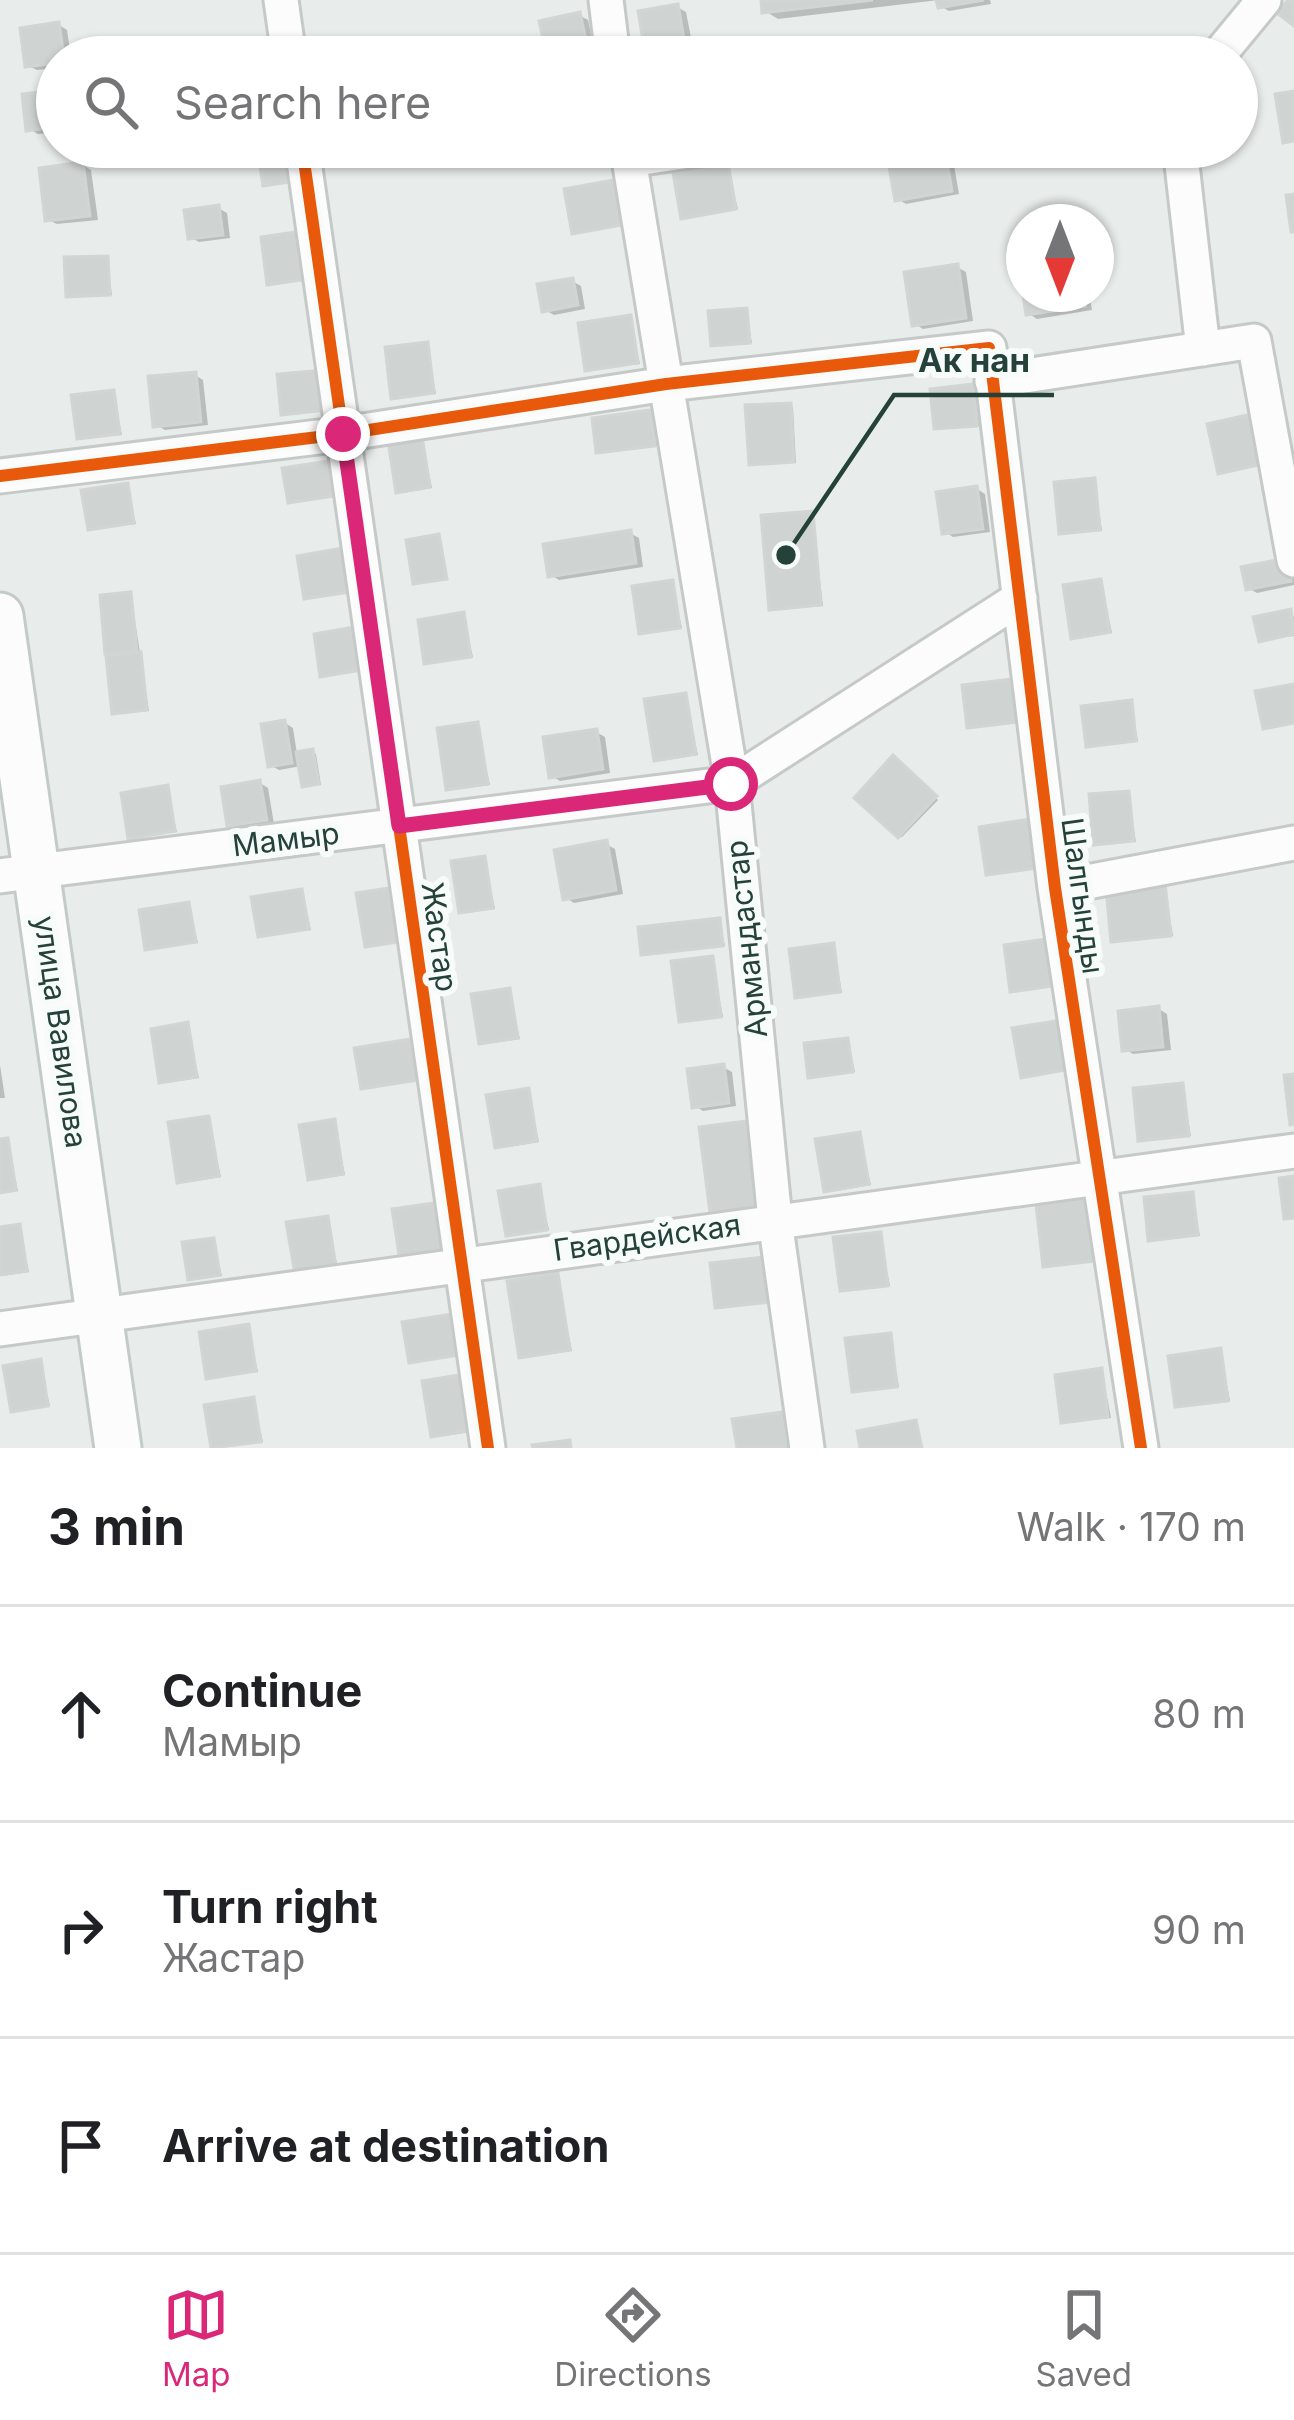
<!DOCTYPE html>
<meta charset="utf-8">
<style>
:root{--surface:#fff;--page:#f2f2f2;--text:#202124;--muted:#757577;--line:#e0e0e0;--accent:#db2777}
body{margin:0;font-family:Inter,sans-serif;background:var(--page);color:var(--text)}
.compass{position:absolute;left:1006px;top:204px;width:108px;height:108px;border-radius:50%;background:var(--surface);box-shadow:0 3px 9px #0004;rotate:180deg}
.stop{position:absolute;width:36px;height:36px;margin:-27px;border:9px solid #db2777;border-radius:50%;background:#fff}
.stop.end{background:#db2777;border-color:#fff;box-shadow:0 3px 12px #0008}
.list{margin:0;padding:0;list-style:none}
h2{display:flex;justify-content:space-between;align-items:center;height:156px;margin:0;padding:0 48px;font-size:51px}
h2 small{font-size:39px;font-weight:400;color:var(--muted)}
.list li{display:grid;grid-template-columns:78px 1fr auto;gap:36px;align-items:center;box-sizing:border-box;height:216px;padding:0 48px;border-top:3px solid var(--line)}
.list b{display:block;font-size:45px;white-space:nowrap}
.list p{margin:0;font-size:39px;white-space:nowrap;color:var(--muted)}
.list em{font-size:39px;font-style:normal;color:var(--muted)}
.icon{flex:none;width:66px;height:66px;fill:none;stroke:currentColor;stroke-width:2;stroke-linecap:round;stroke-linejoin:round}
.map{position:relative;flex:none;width:1294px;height:1448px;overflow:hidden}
.search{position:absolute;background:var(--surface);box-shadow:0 3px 9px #0004;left:36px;right:36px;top:36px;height:132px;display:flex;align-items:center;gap:30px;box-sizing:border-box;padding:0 42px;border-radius:66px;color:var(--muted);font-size:45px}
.sheet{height:804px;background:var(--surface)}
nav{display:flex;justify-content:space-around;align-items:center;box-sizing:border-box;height:168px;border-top:3px solid var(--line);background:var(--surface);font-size:33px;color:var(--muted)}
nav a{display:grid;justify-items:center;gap:6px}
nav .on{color:var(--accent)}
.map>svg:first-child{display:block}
.shadow{fill:#0003}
.building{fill:#cfd4d2;stroke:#d1d6d4;stroke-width:3}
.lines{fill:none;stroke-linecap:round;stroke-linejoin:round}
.street-casing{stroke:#c5cac8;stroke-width:39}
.secondary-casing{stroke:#c3cbc8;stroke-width:51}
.street{stroke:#fcfcfc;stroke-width:33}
.secondary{stroke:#fcfcfc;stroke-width:45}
.cycleway-casing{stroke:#f7fbf9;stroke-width:20}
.cycleway{stroke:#e8590c;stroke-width:12}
.route{stroke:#db2777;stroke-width:15}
.labels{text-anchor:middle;stroke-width:12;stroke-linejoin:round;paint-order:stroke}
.street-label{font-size:30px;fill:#24423a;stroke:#f7fbf9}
.leader{fill:none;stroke:#24423a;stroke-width:4.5}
.callout-dot{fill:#24423a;stroke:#f7fbf9;stroke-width:4.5}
.callout-label{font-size:33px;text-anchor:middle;font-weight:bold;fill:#24423a;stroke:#f7fbf9;stroke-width:12;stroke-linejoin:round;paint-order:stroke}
</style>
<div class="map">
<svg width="1294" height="1448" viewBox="0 0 1294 1448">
<rect width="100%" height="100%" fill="#e8edeb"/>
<path class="shadow" d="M764,0H990L991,4L949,11L940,6L939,0L778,19L765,11Z
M677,7L686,12L693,48L656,55L648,50Z
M579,15L588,20L596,57H550L543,23Z
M59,25L67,30L71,57H57V68L37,70L28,66Z
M839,43L847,47L849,57H822Z
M57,93V132L38,134L29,129Z
M946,160L954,165L959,194L906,204L898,199Z
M83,165L91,170L98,220L57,224L48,220Z
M727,167L738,209L684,217Z
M218,208L227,213L230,238L199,242L190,237Z
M107,259L112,295H69Z
M957,267L966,272L973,321L923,329L915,324Z
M572,281L581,286L585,309L554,315L545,310Z
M1025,294H1089L1092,310L1037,319L1029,314Z
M746,311L752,343L714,344Z
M630,319L640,364L588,369Z
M427,345L436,394L394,397Z
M195,375L203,380L208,425L165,430L156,425Z
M973,387L979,426L937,428Z
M113,393L122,435L80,438Z
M790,406L793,408L796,463H752Z
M649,413L657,446L599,451Z
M422,439L432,488L402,493L399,491Z
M1095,482L1102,531L1062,532Z
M127,486L136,524L90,528Z
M977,489L985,494L990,532L953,537L945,532Z
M812,514L823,606L776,610L772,608Z
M630,533L639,538L643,567L559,580L551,575Z
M1294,566V585L1257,593L1248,588Z
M1101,582L1112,633L1077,639L1074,637Z
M672,583L682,628L645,634L642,632Z
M131,595L149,711L118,714L103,598Z
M1290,612L1294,617V636L1262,640Z
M463,616L473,657L427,662Z
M685,696L698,755L660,761L657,759Z
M1131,703L1138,741L1089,745Z
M285,723L293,728L297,754H316L321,785H304L301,766L279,770L270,765Z
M477,725L490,785L452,790L449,788Z
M596,732L605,737L610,773L560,781L552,776Z
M897,761L938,800L902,837L899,836Z
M260,783L268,788L274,824L238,829L230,824Z
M167,788L177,832L131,837Z
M1128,794L1136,842L1096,843Z
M606,844L615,849L623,894L574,903L566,898Z
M484,859L495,909L465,913L462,911Z
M1164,886L1173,936L1114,940Z
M302,892L311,930L260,935Z
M388,892L400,942L371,947L368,945Z
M189,905L198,943L148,948Z
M719,921L725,946L643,953Z
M834,946L842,993L798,996Z
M712,959L723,1017L685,1022L682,1020Z
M509,991L520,1039L485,1044L482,1042Z
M1159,1009L1167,1014L1171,1050L1133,1054L1125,1049Z
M187,1026L199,1078L165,1083L162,1081Z
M416,1041L425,1080L364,1088Z
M848,1041L855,1072L811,1076Z
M0,1065L5,1098H0Z
M723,1067L732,1072L736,1106L703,1111L695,1106Z
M1182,1086L1191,1136L1141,1139Z
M528,1091L539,1142L501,1148L497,1146Z
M208,1119L221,1177L183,1183L180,1181Z
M334,1123L345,1175L314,1180L310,1178Z
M747,1124L760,1208L716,1214L713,1212Z
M859,1135L871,1185L830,1192L826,1190Z
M7,1141L18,1191L0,1194V1142Z
M539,1187L549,1230L508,1234Z
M1192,1195L1200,1236L1151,1239Z
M433,1206L444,1255L406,1260Z
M327,1219L338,1268L301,1274Z
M19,1227L29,1272L2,1276L0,1230Z
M880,1235L890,1286L842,1290Z
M213,1241L222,1276L194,1280L191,1279Z
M557,1276L572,1351L525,1358L522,1356Z
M248,1327L258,1372L209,1377Z
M890,1336L899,1387L855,1390Z
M1221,1352L1230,1401L1178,1405Z
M40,1362L50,1406L17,1412L13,1410Z
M1102,1371L1111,1418L1064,1422Z
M459,1379L470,1432L437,1437L434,1435Z
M253,1400L263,1442L214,1448L208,1407Z"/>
<path class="building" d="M761,0H873L762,13Z
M936,0H984L938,8Z
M1288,0H1294V26L1277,13Z
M678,4L685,45L645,52L638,11Z
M580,12L589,55L547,57L539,21Z
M59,22L64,57H57V63L25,67L20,28Z
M839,39L842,57H819L817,43Z
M57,90V127L26,131L22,94Z
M1294,91V141L1283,143L1275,94Z
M257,147H291L296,181L263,186Z
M347,147H406L407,150L349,157Z
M946,157L952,191L895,201L889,167Z
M83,162L90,216L45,221L39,168Z
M728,163L736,209L681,219L673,173Z
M619,179L627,224L572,234L564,189Z
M1294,194V232H1291L1286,195Z
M219,205L223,235L188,239L184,210Z
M302,231L308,279L267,285L261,237Z
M108,256L110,295L66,297L64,257Z
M1024,257V294H1083L1085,306L1026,315L1017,258Z
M958,264L966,318L912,326L904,272Z
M573,278L578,305L542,312L537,284Z
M747,308L750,343L711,346L708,311Z
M631,315L638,363L585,371L578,323Z
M428,342L434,393L391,399L385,347Z
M323,370L327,410L281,415L277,374Z
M196,372L201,422L153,427L148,376Z
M973,384L977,426L934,429L930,389Z
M114,390L120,434L77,439L71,395Z
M791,403L794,462L749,465L745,405Z
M650,410L655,446L596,453L592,418Z
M1256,413L1267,463L1218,474L1207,424Z
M422,436L430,487L396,493L388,441Z
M329,461L334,496L288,503L282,468Z
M1095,478L1100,530L1059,534L1054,482Z
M128,483L134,523L88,530L81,490Z
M977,486L983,529L942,534L936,492Z
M813,511L821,605L769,610L761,515Z
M631,530L636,563L548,577L543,544Z
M439,534L447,579L413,584L406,540Z
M343,548L350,592L304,599L297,556Z
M1286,558L1291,581L1246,590L1241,567Z
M1101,579L1110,632L1071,639L1063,585Z
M673,580L680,628L639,634L632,586Z
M131,592L137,651L105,654L100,595Z
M1291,609L1294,634L1259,642L1253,617Z
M464,612L471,657L424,664L418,620Z
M360,626L367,669L320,677L314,634Z
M141,652L147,710L112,714L106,656Z
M1012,679L1017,722L967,728L962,685Z
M1294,684V723L1263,729L1255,691Z
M686,693L696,754L654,761L644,699Z
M1132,700L1136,741L1086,747L1081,706Z
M285,720L292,763L268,767L261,724Z
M478,722L488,784L446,790L437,728Z
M597,729L603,769L549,778L543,737Z
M313,749L319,784L302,787L296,752Z
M893,755L937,796L898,838L854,798Z
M260,780L267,820L227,826L221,787Z
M168,785L175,831L128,839L121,793Z
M1129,791L1134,841L1093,845L1089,794Z
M1030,819L1038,868L986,875L979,827Z
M607,840L616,890L563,900L554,850Z
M485,856L493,908L459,913L451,861Z
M1165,883L1171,936L1111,942L1106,889Z
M389,888L398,942L365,947L356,893Z
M302,889L309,929L258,937L251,897Z
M189,902L196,942L145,950L139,910Z
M720,918L723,946L641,955L638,927Z
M1047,939L1053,986L1010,992L1004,945Z
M834,943L840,992L795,998L789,949Z
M713,956L721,1017L679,1022L671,961Z
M510,988L518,1038L479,1044L471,994Z
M1159,1006L1163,1047L1122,1051L1118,1011Z
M1062,1020L1070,1069L1021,1078L1012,1028Z
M188,1022L197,1077L159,1083L151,1029Z
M417,1038L424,1079L361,1089L354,1048Z
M848,1038L853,1072L808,1078L804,1043Z
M724,1064L729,1103L692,1108L687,1069Z
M1294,1074V1124L1290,1125L1284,1075Z
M1183,1083L1189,1136L1138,1141L1133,1088Z
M529,1088L537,1141L495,1148L486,1095Z
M209,1116L219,1176L177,1183L168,1122Z
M335,1119L343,1174L308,1180L299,1125Z
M747,1121L758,1208L710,1213L699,1127Z
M860,1132L869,1184L824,1192L815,1139Z
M8,1138L16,1190L0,1193V1139Z
M1294,1176V1218L1284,1219L1279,1178Z
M540,1184L547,1230L506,1236L498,1191Z
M1193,1192L1198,1235L1148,1241L1144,1197Z
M1088,1198L1096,1261L1043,1267L1036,1204Z
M434,1203L442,1254L400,1261L392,1209Z
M328,1216L336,1267L295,1274L286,1222Z
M20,1224L27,1271L0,1275V1227Z
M881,1232L888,1286L840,1291L833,1237Z
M214,1238L220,1275L188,1280L182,1242Z
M765,1257L771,1302L715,1308L710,1263Z
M558,1273L570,1350L519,1358L507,1281Z
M452,1314L459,1355L409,1363L402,1322Z
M249,1324L256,1371L206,1379L199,1332Z
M891,1333L897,1387L852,1392L845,1338Z
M1221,1348L1228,1401L1175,1407L1168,1356Z
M41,1359L48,1406L11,1412L3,1366Z
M1102,1368L1108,1417L1061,1423L1055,1375Z
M459,1375L468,1431L431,1437L422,1381Z
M254,1397L261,1442L211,1448L204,1405Z
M783,1412L788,1448H737L732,1419Z
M916,1420L922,1448H860L857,1431Z
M570,1440L571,1448H533L532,1445Z"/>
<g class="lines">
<defs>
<path id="street" d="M281,0L289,57
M606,0L613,57
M1217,57L1264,0
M302,147L488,1448
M627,147L732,783L775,1220L807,1448
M1180,147L1203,349
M629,160L716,147
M992,381L1254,341L1294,560
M0,476L343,434L666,384L989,348L1055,888L1141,1448
M0,876L732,783L1020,598
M1055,888L1294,843
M0,1329L1294,1151"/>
<path id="secondary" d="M0,616L118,1448"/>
</defs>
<use href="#street" class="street-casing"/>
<use href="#secondary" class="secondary-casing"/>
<use href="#street" class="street"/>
<use href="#secondary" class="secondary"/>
<defs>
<path id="cycleway" d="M302,147L488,1448
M0,476L343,434L666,384L989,348L1055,888L1141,1448"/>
</defs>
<use href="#cycleway" class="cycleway-casing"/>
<use href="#cycleway" class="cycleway"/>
</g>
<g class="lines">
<path class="route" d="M343,434L399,826L731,784"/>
</g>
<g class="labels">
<g class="street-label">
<text transform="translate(286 840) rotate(-7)" y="10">Мамыр</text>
<text transform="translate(1082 896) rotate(82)" y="10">Шалгынды</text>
<text transform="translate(439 937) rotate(82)" y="10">Жастар</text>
<text transform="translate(747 939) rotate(-96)" y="10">Армандастар</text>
<text transform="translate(60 1032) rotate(82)" y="10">улица Вавилова</text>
<text transform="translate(647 1238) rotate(-8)" y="10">Гвардейская</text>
</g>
</g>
<path class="leader" d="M786 555L894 395H1054"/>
<circle class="callout-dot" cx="786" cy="555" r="12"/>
<g class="callout-label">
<text x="974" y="372">Ак нан</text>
</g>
</svg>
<svg class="compass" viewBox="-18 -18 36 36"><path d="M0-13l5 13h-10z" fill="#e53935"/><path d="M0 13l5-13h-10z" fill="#757577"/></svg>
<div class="stop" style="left:731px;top:784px"></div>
<div class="stop end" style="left:343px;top:434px"></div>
<div class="search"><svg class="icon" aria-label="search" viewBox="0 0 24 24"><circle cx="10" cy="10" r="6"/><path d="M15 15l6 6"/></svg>Search here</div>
</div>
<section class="sheet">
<h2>3 min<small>Walk · 170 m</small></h2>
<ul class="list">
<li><svg class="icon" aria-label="ahead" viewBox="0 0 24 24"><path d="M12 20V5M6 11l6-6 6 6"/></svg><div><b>Continue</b><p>Мамыр</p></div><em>80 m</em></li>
<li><svg class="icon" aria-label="right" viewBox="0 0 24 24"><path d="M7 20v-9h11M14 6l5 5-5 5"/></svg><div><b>Turn right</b><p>Жастар</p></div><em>90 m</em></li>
<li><svg class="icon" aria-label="arrive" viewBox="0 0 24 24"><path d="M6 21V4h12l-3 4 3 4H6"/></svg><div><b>Arrive at destination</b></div></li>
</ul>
</section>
<nav>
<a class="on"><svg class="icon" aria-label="map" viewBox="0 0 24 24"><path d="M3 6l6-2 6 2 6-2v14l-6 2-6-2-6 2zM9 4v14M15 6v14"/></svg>Map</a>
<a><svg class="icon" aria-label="directions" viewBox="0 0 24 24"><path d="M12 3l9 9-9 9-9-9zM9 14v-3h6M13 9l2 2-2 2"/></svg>Directions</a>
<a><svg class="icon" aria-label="saved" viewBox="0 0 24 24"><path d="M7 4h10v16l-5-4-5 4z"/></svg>Saved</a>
</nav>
